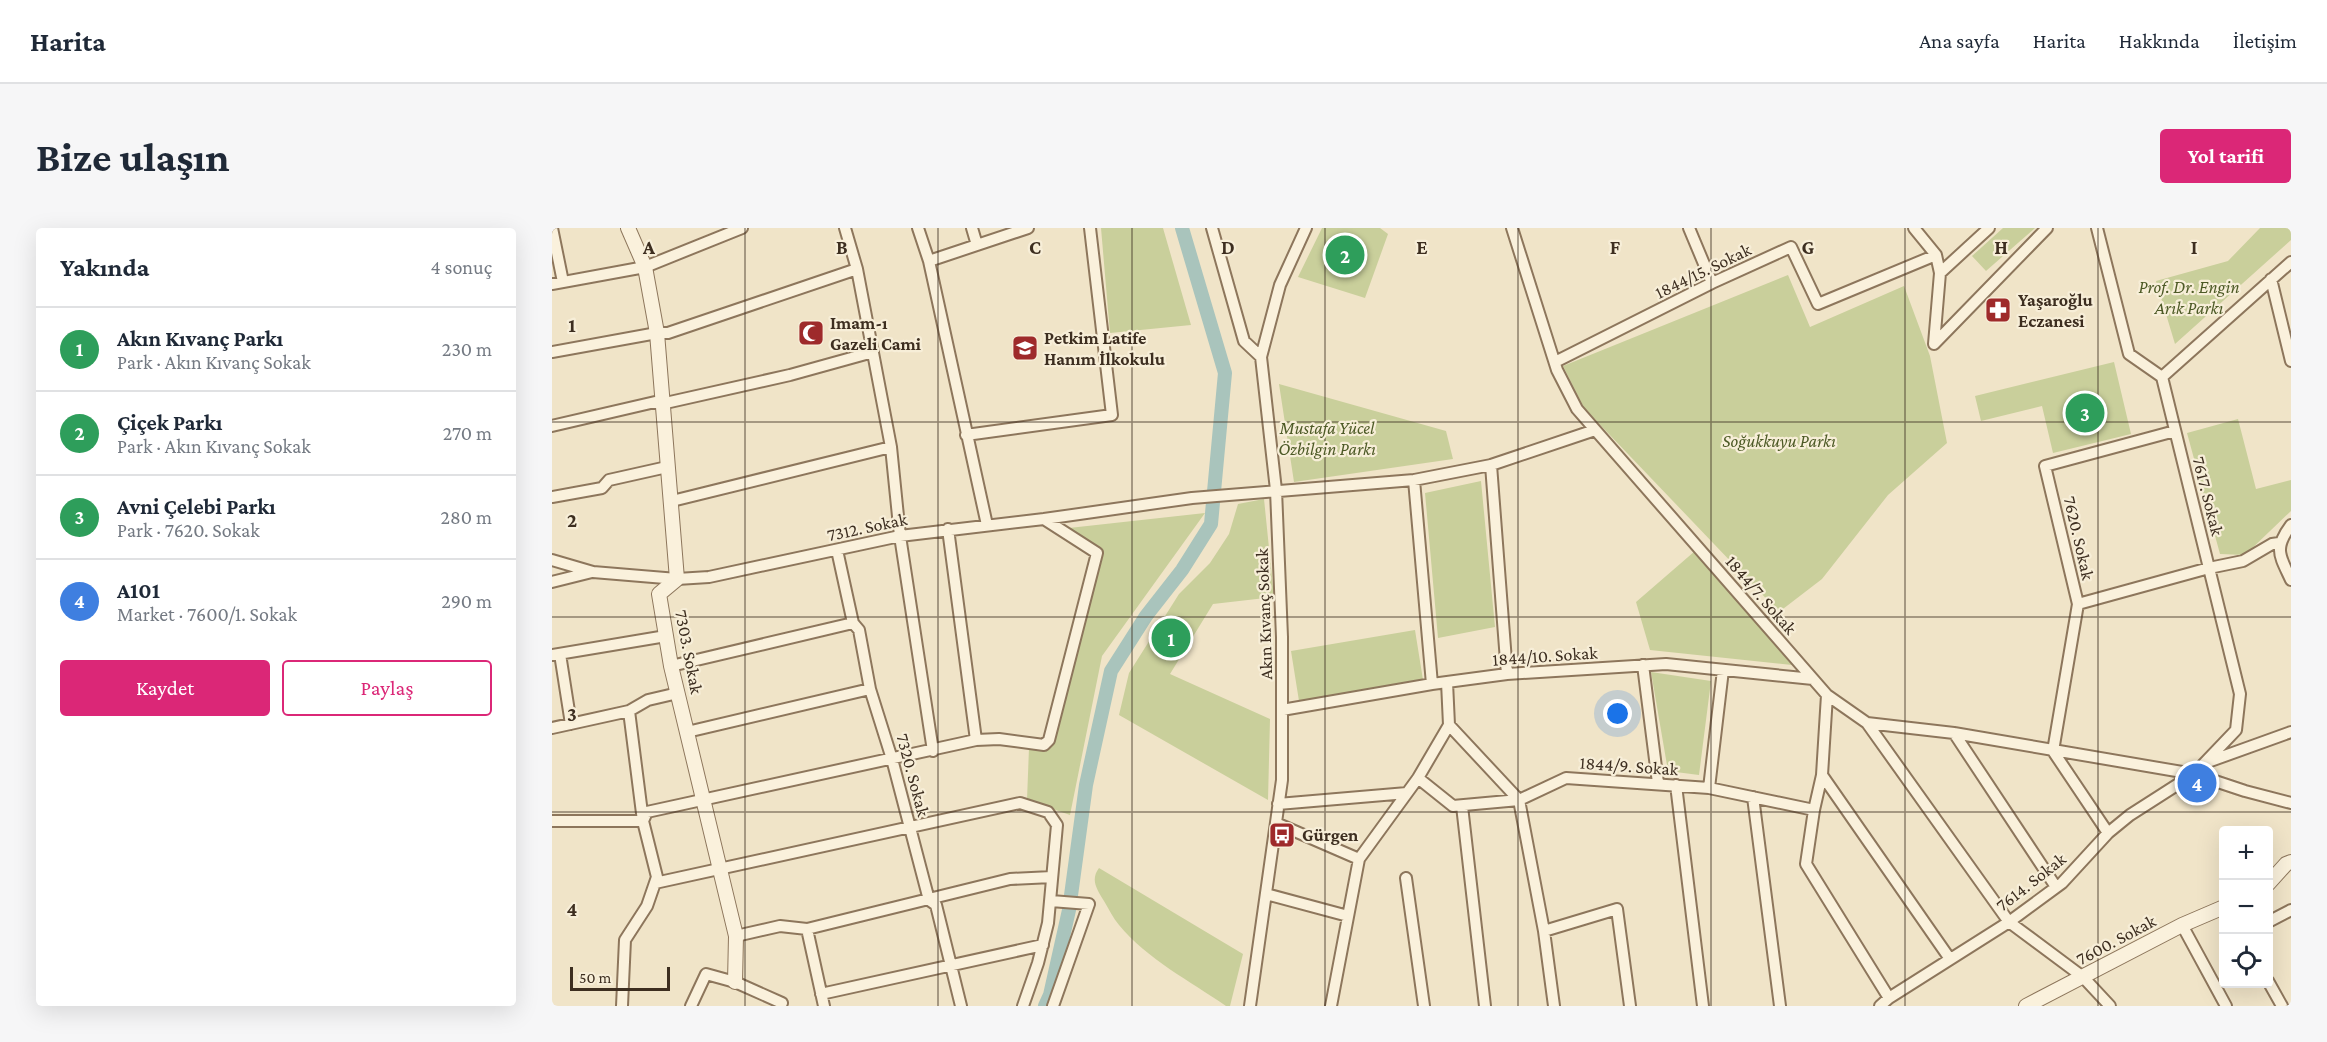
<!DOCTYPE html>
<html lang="tr">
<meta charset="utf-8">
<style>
:root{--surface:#fff;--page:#f6f6f7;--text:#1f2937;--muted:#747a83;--line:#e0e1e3;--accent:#db2777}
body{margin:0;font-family:"Crimson Pro",serif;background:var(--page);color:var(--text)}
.controls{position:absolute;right:18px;bottom:18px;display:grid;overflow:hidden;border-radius:6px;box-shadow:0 6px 24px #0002}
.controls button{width:54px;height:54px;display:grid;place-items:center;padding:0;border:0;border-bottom:2px solid var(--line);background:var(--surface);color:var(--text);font:30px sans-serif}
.scale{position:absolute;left:18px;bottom:15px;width:100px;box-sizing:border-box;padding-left:6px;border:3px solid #3d2e20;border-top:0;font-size:16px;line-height:21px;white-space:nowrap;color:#3d2e20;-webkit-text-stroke:4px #f7eed8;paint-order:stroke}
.you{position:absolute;left:1066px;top:486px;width:21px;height:21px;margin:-15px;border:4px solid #fff;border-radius:50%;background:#1a73e8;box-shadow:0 0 0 9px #1a73e833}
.badge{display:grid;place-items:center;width:39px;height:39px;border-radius:50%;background:var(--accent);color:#fff;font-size:20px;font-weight:700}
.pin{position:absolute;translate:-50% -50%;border:3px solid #fff;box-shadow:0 2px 6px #0006}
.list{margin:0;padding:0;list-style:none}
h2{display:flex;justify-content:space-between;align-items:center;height:78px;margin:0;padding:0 24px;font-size:26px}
h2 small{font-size:20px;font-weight:400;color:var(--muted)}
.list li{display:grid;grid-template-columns:39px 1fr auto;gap:18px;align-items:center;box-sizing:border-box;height:84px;padding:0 24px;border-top:2px solid var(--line)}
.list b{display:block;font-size:22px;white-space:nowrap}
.list p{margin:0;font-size:20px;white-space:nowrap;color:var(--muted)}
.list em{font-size:20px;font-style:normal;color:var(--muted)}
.actions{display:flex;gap:12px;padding:18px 24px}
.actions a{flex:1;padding:14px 0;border:2px solid var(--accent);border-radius:6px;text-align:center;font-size:21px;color:var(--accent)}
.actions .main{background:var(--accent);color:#fff}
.icon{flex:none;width:33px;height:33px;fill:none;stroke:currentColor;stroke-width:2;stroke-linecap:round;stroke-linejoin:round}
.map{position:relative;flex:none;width:1739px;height:778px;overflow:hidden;border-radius:6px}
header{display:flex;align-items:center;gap:36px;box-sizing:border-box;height:84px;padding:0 30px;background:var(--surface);border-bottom:2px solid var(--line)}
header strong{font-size:28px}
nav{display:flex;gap:33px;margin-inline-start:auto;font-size:21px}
.intro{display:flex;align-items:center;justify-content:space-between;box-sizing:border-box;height:144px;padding:0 36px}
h1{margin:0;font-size:42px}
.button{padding:15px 27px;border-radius:6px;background:var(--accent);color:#fff;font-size:21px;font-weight:700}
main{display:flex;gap:36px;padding:0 36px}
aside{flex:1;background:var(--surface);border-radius:6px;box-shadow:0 6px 24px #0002}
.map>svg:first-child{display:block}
.green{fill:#c9cf9b}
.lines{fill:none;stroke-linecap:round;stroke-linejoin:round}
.canal{stroke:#a9c4bc;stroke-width:14}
.minor-casing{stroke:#8d765c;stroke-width:14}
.tertiary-casing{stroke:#8d765c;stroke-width:16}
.minor{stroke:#faf1dc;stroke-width:10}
.tertiary{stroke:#faf1dc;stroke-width:14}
.grid{fill:none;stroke:#3d2e20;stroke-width:1.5;stroke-opacity:0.55}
.labels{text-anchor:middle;stroke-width:4.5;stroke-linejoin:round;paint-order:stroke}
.street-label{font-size:18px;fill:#3d2e20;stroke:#f7eed8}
.park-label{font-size:18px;font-style:italic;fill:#4d5a26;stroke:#f7eed8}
.poi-label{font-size:18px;font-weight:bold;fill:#3d2e20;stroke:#f7eed8;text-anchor:start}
.grid-label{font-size:20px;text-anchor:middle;font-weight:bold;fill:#3d2e20;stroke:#f7eed8;stroke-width:4.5;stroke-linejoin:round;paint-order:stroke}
</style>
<header>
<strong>Harita</strong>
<nav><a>Ana sayfa</a><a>Harita</a><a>Hakkında</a><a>İletişim</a></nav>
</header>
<div class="intro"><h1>Bize ulaşın</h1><a class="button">Yol tarifi</a></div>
<main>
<aside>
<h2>Yakında<small>4 sonuç</small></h2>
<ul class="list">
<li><span class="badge" style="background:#2e9e5b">1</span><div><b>Akın Kıvanç Parkı</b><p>Park · Akın Kıvanç Sokak</p></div><em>230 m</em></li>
<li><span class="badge" style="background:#2e9e5b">2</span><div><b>Çiçek Parkı</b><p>Park · Akın Kıvanç Sokak</p></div><em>270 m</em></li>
<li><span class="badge" style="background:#2e9e5b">3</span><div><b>Avni Çelebi Parkı</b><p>Park · 7620. Sokak</p></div><em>280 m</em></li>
<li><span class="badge" style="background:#3f7fe0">4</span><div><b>A101</b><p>Market · 7600/1. Sokak</p></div><em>290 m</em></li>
</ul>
<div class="actions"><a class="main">Kaydet</a><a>Paylaş</a></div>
</aside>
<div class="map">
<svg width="1739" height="778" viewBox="0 0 1739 778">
<rect width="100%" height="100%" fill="#f0e4c8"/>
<path class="green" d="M549,0H611L639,97L558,105Z
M770,0H828L836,6L813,70L746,49Z
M1451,0H1483L1434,43L1420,28Z
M1708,0H1739V12L1623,116L1604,53L1676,33Z
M1236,47L1258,99L1352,58L1378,128L1395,215L1336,267L1270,351L1227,384L1032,180L1011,138Z
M1562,134L1579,206L1501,225L1490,178L1429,193L1423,168Z
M727,156L894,203L901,231L742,254Z
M1686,191L1704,261L1739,252V283L1693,327L1668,326L1635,205Z
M929,253L943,399L886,410L873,265Z
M712,271L722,369L661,376L618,446L718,491L716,572L567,487L577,445L627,366L658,335L677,306L686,276Z
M653,285L550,428L518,587L475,572L477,520L494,523L501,513L552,324L517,300Z
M1143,323L1240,437L1098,422L1084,374Z
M863,402L871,452L747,473L739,423Z
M1099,444L1159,453L1147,547L1116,543Z
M547,640L691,726L678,778H674C638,753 595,731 567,697C561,690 557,681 552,673C545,661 538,652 547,640Z"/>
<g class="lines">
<path class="canal" d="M493,778L498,767L517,682L534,557L559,443L594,388L630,342L659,296L673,145L630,0"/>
<defs>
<path id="minor" d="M0,0L11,54
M293,0L305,41L339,219L348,308L381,523
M366,0L377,33L435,297
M420,0L425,17
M660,0L692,113L709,129
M960,0L1005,142L1025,181L1275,467L1315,495L1402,505L1642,546L1693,563L1739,575
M1137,0L1160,55
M1362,0L1384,27L1388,45L1382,116
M377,33L476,0
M1388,45L1437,0
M1719,51L1739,133
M0,56L93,39L190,0
M1382,116L1495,0
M0,124L105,105H116L305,41
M1003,134L1160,55L1239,19L1266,76L1384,27
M1610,149L1739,34
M0,198L103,174L109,176L238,147L321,124
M414,207L560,187L538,0
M939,237L955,446
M862,252L880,456
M0,269L50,260L57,252L115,239
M120,273L339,219
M1739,297C1721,321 1728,328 1739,352
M396,301L424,512
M285,322L301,395L307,402L318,461L340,531L377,672L384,677L409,778
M0,332L41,344L125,351L157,349L348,308L492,291L640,270L862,252L939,237L1043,202
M0,354L40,344
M1526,376L1657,340L1691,333L1720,316L1727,315
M8,426L19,496
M0,427L114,408
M1091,437L1106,555
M119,438L301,395
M895,454L897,497
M1275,467L1270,547L1262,582L1254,636L1337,770
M730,482L880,456L955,446L1114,436L1261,451
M1315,495L1457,694L1531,749L1558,778
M897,497L967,572L992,703L1002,778
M0,500L77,483L96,472L126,465
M135,504L318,461
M1402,505L1504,659
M1501,523L1526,376L1493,238L1623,203
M1501,523L1556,605
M1653,535L1739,504
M1270,547L1398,731
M866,550L901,578L967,572L1014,550L1157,560L1262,582
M1124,557L1151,778
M1157,560L1171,442
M1201,569L1228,778
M726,576L855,565
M910,578L933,778
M0,593H91L95,584L424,512L447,511L492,517L497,512L545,325L492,291
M724,595L807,631
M854,650L872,778
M103,655L468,575L496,584L505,597L496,695L486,735L471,778
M714,666L796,688
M499,673L537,676L501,778
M1716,694L1739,682
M1630,697L1674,778
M255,701L272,778
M992,703L1065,681L1078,778
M184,708L228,698L255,701L458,651L500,649
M1716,753L1730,778
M269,766L491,717
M70,778L73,712L95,678L105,649L91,593L77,483
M139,778L154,746L183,754L230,775
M698,778L730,552V409L724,262L709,129L728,57L754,0
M779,778L807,631L866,550L897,497
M1328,778L1337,770L1457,694L1510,655L1556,605L1578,587L1642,546L1684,502L1688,466L1610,149L1577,126L1545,0"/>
<path id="tertiary" d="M76,0L93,39L105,105L125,351L107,366L119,438L184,708L183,754
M1716,656L1734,636L1739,634
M1474,778L1630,697L1672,679"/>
</defs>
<use href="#minor" class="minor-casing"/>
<use href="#tertiary" class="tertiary-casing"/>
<use href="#minor" class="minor"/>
<use href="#tertiary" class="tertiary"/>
</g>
<path class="grid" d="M193,0V778M386,0V778M580,0V778M773,0V778M966,0V778M1159,0V778M1353,0V778M1546,0V778M0,194H1739M0,389H1739M0,584H1739"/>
<defs>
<symbol id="pharmacy-square" viewBox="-11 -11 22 22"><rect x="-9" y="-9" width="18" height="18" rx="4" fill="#9e2a2b" stroke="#f7eed8"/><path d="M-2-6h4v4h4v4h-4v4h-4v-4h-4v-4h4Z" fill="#fff"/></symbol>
<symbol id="mosque-square" viewBox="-11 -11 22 22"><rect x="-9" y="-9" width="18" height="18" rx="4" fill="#9e2a2b" stroke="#f7eed8"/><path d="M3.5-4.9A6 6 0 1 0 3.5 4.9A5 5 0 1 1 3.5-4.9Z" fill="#fff"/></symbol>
<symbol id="school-square" viewBox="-11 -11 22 22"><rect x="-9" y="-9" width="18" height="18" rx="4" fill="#9e2a2b" stroke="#f7eed8"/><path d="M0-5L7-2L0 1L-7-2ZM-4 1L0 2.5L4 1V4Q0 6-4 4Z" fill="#fff"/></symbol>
<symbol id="bus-square" viewBox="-11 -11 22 22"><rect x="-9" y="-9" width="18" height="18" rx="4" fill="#9e2a2b" stroke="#f7eed8"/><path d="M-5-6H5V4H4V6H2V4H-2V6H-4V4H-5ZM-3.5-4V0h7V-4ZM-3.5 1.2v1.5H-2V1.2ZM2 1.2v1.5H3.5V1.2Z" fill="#fff"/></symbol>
</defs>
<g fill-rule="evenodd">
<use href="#pharmacy-square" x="1431" y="67" width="30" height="30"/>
<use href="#mosque-square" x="244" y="90" width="30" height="30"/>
<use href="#school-square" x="458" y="105" width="30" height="30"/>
<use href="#bus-square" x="715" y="592" width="30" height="30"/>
</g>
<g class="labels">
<g class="street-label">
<text transform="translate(1151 43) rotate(-26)" y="6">1844/15. Sokak</text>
<text transform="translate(1656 268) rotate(76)" y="6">7617. Sokak</text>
<text transform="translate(315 299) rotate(-12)" y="6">7312. Sokak</text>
<text transform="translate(1527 310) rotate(77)" y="6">7620. Sokak</text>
<text transform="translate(1209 367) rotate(49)" y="6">1844/7. Sokak</text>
<text transform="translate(712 386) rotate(-92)" y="6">Akın Kıvanç Sokak</text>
<text transform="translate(137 424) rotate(79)" y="6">7303. Sokak</text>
<text transform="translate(993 428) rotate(-4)" y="6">1844/10. Sokak</text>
<text transform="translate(1077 538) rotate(4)" y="6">1844/9. Sokak</text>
<text transform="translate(361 547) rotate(75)" y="6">7320. Sokak</text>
<text transform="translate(1479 654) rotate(-38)" y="6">7614. Sokak</text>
<text transform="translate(1564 712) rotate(-28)" y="6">7600. Sokak</text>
</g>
<g class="park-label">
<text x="1637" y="65">Prof. Dr. Engin<tspan x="1637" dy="21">Arık Parkı</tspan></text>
<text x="775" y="206">Mustafa Yücel<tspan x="775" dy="21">Özbilgin Parkı</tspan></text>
<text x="1227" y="219">Soğukkuyu Parkı</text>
</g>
<g class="poi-label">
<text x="1466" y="78">Yaşaroğlu<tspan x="1466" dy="21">Eczanesi</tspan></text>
<text x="278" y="101">Imam-ı<tspan x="278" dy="21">Gazeli Cami</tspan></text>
<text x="492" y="116">Petkim Latife<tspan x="492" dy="21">Hanım İlkokulu</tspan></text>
<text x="750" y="613">Gürgen</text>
</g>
</g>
<g class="grid-label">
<text x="97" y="26">A</text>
<text x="290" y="26">B</text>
<text x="483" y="26">C</text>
<text x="676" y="26">D</text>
<text x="870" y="26">E</text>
<text x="1063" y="26">F</text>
<text x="1256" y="26">G</text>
<text x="1449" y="26">H</text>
<text x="1642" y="26">I</text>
<text x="20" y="104">1</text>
<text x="20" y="299">2</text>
<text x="20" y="493">3</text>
<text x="20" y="688">4</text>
</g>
</svg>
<div class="controls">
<button>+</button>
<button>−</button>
<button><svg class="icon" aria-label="locate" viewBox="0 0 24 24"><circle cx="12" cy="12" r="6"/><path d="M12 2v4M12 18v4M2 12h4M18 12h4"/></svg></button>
</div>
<div class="scale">50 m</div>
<div class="you"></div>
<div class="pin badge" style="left:619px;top:410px;background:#2e9e5b">1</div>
<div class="pin badge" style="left:793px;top:27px;background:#2e9e5b">2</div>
<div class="pin badge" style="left:1533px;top:185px;background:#2e9e5b">3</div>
<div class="pin badge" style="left:1645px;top:555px;background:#3f7fe0">4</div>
</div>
</main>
